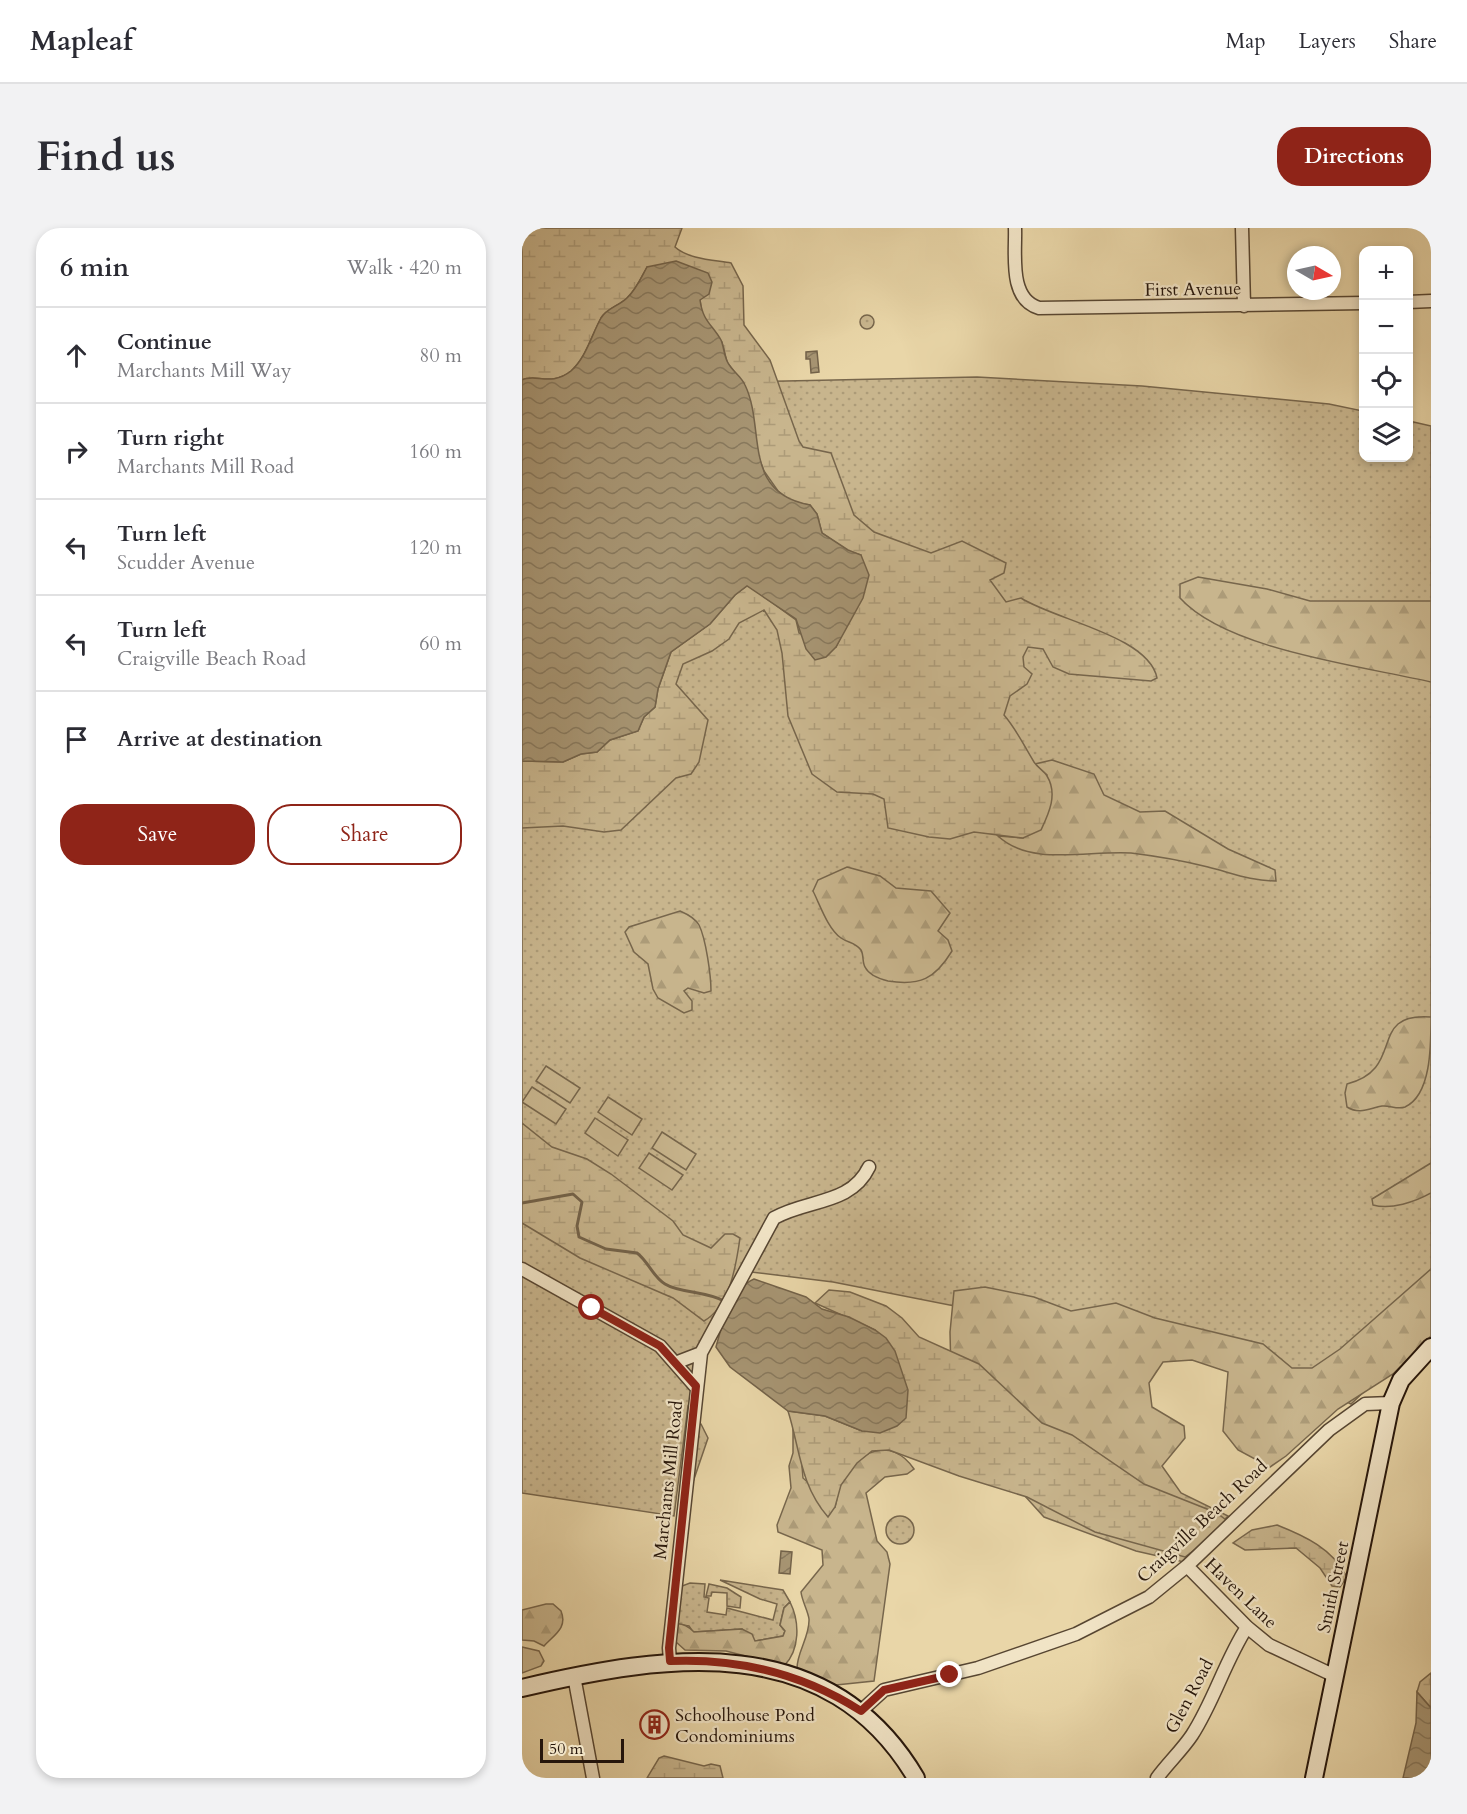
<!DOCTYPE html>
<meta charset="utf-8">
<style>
:root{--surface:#fff;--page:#f2f2f3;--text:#2b2b33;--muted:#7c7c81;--line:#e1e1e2;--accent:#8f2418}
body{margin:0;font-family:Cardo,serif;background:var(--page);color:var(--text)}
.controls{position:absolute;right:18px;top:18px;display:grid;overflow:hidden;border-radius:12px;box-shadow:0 3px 9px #0003}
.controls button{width:54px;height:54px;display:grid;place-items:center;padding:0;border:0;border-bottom:2px solid var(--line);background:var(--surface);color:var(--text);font:30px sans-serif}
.compass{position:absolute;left:765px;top:18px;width:54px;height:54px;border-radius:50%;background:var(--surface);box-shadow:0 3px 9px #0003;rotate:99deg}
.scale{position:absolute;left:18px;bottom:15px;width:84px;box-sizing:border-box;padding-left:6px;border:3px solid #26160b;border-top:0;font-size:16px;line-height:21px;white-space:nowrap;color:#26160b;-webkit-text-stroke:4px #f1e4c6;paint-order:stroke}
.stop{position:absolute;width:18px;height:18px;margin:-14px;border:4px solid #8f2418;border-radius:50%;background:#fff}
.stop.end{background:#8f2418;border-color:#fff;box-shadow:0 2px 6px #0008}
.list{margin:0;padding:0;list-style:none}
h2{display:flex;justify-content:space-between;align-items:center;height:78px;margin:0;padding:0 24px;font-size:26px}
h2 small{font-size:20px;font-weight:400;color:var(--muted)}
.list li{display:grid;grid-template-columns:39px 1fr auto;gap:18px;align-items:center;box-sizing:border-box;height:96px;padding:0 24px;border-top:2px solid var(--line)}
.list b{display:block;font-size:22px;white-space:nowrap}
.list p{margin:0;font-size:20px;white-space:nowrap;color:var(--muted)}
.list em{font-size:20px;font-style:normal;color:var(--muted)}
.actions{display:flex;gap:12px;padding:18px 24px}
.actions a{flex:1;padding:14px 0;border:2px solid var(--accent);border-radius:24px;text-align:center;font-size:21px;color:var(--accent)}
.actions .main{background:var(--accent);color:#fff}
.icon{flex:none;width:33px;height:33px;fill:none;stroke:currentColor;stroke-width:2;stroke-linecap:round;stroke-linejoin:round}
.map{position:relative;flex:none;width:909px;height:1550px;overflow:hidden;border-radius:24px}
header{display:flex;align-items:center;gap:36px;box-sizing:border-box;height:84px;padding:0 30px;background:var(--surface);border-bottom:2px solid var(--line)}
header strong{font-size:28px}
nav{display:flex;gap:33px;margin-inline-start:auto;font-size:21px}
.intro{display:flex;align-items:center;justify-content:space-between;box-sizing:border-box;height:144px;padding:0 36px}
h1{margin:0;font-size:42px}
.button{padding:15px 27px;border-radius:24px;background:var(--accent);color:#fff;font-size:21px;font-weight:700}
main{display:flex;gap:36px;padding:0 36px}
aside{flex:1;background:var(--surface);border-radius:24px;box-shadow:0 3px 9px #0003}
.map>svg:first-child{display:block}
.green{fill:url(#green-dots);stroke:#77664c;stroke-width:1.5}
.forest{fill:url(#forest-firs);stroke:#77664c;stroke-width:1.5}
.wetland{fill:url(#wetland-marsh);stroke:#77664c;stroke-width:1.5}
.pitch{fill:#c8b58d;stroke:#77664c;stroke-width:1.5}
.water{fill:url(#water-waves);stroke:#736249;stroke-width:1.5}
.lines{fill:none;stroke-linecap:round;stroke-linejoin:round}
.stream{stroke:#736249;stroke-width:3}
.street-casing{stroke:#574632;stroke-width:15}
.secondary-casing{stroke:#26160b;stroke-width:20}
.street{stroke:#f1e4c6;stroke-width:12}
.secondary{stroke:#f1e4c6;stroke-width:16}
.route{stroke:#8f2418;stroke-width:8}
.labels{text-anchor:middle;stroke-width:4.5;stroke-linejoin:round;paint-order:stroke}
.street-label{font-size:18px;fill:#26160b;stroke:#f1e4c6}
.poi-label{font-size:18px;fill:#26160b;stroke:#f1e4c6;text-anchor:start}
</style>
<header>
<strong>Mapleaf</strong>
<nav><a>Map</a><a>Layers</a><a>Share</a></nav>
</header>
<div class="intro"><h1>Find us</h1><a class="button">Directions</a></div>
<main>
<aside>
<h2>6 min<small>Walk · 420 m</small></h2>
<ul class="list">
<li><svg class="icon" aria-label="ahead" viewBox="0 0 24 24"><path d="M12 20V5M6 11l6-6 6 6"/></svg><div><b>Continue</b><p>Marchants Mill Way</p></div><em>80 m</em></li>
<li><svg class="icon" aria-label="right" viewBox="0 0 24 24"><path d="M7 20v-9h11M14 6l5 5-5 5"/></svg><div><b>Turn right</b><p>Marchants Mill Road</p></div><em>160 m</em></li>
<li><svg class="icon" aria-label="left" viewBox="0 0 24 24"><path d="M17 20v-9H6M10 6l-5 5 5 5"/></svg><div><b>Turn left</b><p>Scudder Avenue</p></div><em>120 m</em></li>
<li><svg class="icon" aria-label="left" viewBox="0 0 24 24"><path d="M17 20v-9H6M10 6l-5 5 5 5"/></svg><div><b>Turn left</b><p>Craigville Beach Road</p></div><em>60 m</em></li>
<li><svg class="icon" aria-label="arrive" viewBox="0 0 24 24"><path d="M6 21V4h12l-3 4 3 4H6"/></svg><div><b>Arrive at destination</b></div></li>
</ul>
<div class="actions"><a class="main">Save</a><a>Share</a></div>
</aside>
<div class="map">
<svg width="909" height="1550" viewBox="0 0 909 1550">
<defs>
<pattern id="green-dots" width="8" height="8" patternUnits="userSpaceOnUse" patternTransform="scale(1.5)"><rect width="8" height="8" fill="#c8b58d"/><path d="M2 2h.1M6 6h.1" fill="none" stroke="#ac9b78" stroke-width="1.8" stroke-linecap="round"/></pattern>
<pattern id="forest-firs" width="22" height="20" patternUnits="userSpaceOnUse" patternTransform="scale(1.5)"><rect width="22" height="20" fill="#c8b58d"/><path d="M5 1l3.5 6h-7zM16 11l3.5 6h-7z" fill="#ac9b78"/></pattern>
<pattern id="wetland-marsh" width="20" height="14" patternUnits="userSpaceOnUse" patternTransform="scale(1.5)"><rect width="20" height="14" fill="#c8b58d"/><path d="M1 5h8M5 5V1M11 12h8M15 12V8" fill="none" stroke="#ac9b78"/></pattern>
<pattern id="water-waves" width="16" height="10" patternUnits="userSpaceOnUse" patternTransform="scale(1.5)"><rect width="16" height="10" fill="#a79573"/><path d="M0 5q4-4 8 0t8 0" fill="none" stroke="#88795d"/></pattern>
</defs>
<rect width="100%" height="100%" fill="#e9d6a8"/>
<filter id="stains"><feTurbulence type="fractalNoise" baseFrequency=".00333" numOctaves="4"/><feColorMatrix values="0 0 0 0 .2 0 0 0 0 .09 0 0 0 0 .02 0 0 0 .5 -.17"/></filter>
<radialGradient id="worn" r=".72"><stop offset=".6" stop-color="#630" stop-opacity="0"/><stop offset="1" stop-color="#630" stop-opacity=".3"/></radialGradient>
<path class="green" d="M338 94a7 7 0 1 1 14 0a7 7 0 1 1-14 0Z
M455,149L620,158L807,176L841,183L842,230H886L887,193L909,198V1099L829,1176L767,1144L311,1054L229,1044L184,1121L178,1154L166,1178L152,1288L0,1265V526L221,154Z
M179,1196L186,1210L171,1254L168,1253L175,1197Z
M364 1302a14 14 0 1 1 28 0a14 14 0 1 1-28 0Z
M198,1352L261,1362L268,1374L262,1380L258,1397L263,1403L261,1408L233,1413L220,1401L171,1404L167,1398L153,1396L160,1358L168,1355L183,1356L182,1369L187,1370L185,1384L204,1387L205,1380L251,1392L255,1376L238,1371Z
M187,1356L205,1360L219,1369L218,1380L205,1378V1365L190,1364L189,1368H184Z"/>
<path class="forest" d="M676,349L745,361L788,373H909V454C840,438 705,422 658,370V356Z
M530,532L572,546L582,567L618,584L643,583L706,621L753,642L754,653C729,653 710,645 686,639C662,633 634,628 609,625C567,622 509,639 476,608L501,610L525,547L513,536Z
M325,639L358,648L374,660L409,663L428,685L416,703L426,712L430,723C413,751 398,758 366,753C358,751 347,747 343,739C340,734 342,727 339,722C333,714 326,715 319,710C306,701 298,677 291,663L296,652Z
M158,683C165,686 173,690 177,697C184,711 189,748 189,763L182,765L166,760L162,763L170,773V782L162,785L136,770L131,761L126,736L112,724L103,704L107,699Z
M909,789C909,819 909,867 883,879C875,882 868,877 860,878C848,880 838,887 825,879L823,865L825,856C885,841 844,784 909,789Z
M909,935V965C893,974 869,982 851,977L850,971L855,968Z
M909,1041V1108L871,1146L816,1181L764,1228L748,1239L716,1222L701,1203L706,1144L670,1132L641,1134L627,1155L630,1179L662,1198L663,1210L640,1238L659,1265L706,1288L662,1334L614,1323L522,1289L430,1188L428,1104L432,1063L463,1059L512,1069L549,1083L594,1075L633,1090L741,1116L770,1140H790L818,1121Z
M271,1199L279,1226L281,1250L313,1279C315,1272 316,1263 319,1256C334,1223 369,1207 392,1241L385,1246L363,1249L344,1265L355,1313L365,1324L368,1336L352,1453L314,1457L275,1442C274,1425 288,1409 287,1391C286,1383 280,1373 279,1364L301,1337L300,1322L256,1304L255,1297L269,1260L267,1238L271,1225Z
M268,1374C278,1394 278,1422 262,1438L204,1423L163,1422L154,1414L153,1396C160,1395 167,1399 172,1404L220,1401L230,1406L233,1413L261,1408L263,1403L258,1397L262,1380Z
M24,1376H31L39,1383C46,1400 32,1407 22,1418L12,1413L0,1412V1382Z
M0,1419L17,1423L22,1433L19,1438L0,1445Z"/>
<path class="wetland" d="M0,0H160L153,19C166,31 192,32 209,35L221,58L222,97L248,132L277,213L281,219L309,225L332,287L352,304L409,325L440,313L484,335L482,345L468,352L484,374L499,370C533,392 627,408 635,450L629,453L547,446L531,439L521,421L506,419L501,429L502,439L510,446L505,456L488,468L482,487C495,502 502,518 512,534C516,540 522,543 525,548C536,566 527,585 519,602L501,610L452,604L428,611L407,609L366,600L362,571L351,566L315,564L290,546L266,488L260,425L255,402L242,382L217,395L207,411L190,423L161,436L154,456L186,492L177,534L169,546L154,550L99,602L82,604L41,598L0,600V533L41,534L59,526L75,524L88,512L116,503L122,489L133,479L136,461L149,424L188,396L213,367L226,357L274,392L277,405L314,419L322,402L339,327L326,323L300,305L295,286L288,277L270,274L256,263L242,243L236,227L231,189L222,156L205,134L200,114L186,97L180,85L178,72L125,39C119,50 114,62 105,70C97,78 85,80 79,90C70,106 64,130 49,143C29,159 13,145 0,152Z
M0,895L30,919L65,931L89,946L151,993L161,1007L189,1020L203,1006H211L218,1010C214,1038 208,1078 182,1093L151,1070L58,1030L0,995Z
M307,1062L328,1064L364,1078L380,1090L397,1109L457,1136L520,1195L550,1207L622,1256L695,1285L704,1292L701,1301L663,1329L573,1304L505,1269L437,1248L367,1222L350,1223L335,1235L319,1257L313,1279L306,1289C278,1257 278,1221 266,1183L303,1188L340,1203L353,1102L293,1075Z
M755,1297C783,1308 811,1321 825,1349L818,1359L810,1358L798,1340L774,1320L723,1322L711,1315L730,1302Z
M909,1445V1480L895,1464L898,1454Z
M142,1528L182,1538L189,1536L198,1538L201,1550H125L137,1530Z"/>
<path class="pitch" d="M24,838L58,860L48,875L14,853Z
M10,859L44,881L34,896L0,874Z
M86,869L120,891L110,907L76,884Z
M73,890L106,912L96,928L63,905Z
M140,904L174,926L164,942L130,920Z
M127,925L161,947L150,962L117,940Z"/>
<path class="water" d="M154,33L186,45L190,54L187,66L178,72C181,94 190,96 199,112C202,119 202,128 206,135C210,143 219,148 223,157C244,200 219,265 288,277L295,286L300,305L326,322L339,327L347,347L341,370L314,419L304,429L293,432L284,421L274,391L225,358L213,367L188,396L149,424L136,461L133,479L122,489L116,503L88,512L75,524L59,526L41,534L0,533V152C13,145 29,159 49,143C64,130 70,106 79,90C85,80 97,78 105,70C114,62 119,50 125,39Z
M295,123L297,144L289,145L288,131H284V124Z
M232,1051L284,1069L300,1081L327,1089L353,1102L364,1110L373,1123L386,1162L384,1190L375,1198L358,1205L340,1203L303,1188L266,1183L208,1139L194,1119C200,1096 209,1061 232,1051Z
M259,1323L270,1324L268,1346L257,1345Z
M895,1464L909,1480V1550H881L894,1495Z"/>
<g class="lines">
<path class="stream" d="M0,975L51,966L60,974L55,998L57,1009L84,1021L115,1025C126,1033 131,1049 143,1056C157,1065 183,1063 202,1073"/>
<defs>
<path id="street" d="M493,0C494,25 486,71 517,80L842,75
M720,0L722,78
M886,74L909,73
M0,1041L138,1118L173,1158
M153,1135L179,1125
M665,1338L725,1399L747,1417L813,1448
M148,1433L147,1420L179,1125L252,990C285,971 329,977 347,939
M52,1448L71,1550
M339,1483L362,1462L456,1440L554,1406L627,1369L665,1338L807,1202L843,1176L869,1175
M635,1550C646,1535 660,1522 670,1507C692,1473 703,1433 725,1399"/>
<path id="secondary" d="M0,1460C144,1426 306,1401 394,1550
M792,1550L869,1175L879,1152L909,1119"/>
</defs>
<use href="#street" class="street-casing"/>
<use href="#secondary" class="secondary-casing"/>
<use href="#street" class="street"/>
<use href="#secondary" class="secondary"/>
</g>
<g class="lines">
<path class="route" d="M70,1080L138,1118L174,1158L147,1420L148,1433C217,1430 281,1446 339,1483L362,1462L428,1447"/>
</g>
<defs>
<symbol id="building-ring" viewBox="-11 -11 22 22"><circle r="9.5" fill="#f1e4c6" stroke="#8f2418" stroke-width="1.5"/><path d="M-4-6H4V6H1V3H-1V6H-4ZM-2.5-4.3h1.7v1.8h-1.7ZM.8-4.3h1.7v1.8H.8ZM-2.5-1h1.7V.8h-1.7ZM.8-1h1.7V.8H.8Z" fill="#8f2418"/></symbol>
</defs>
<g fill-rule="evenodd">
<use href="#building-ring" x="116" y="1480" width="33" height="33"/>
</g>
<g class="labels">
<g class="street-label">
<text transform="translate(671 61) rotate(-1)" y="6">First Avenue</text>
<text transform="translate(146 1252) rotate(-84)" y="6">Marchants Mill Road</text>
<text transform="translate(680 1293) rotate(-43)" y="6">Craigville Beach Road</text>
<text transform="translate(811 1359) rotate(-78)" y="6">Smith Street</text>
<text transform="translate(719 1365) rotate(44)" y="6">Haven Lane</text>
<text transform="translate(667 1468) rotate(-62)" y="6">Glen Road</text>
</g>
<g class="poi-label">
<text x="153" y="1493">Schoolhouse Pond<tspan x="153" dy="21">Condominiums</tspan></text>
</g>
</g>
<rect width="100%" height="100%" filter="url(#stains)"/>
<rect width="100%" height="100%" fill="url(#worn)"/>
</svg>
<div class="controls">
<button>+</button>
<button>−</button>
<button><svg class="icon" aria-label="locate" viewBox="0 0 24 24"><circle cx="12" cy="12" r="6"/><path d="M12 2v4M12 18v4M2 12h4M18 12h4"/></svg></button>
<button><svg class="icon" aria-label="layers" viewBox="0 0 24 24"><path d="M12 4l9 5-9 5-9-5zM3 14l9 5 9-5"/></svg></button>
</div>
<svg class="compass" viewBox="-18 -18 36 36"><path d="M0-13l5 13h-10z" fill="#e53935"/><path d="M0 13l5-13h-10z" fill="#7c7c81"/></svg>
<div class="scale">50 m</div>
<div class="stop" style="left:70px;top:1080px"></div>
<div class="stop end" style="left:428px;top:1447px"></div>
</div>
</main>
